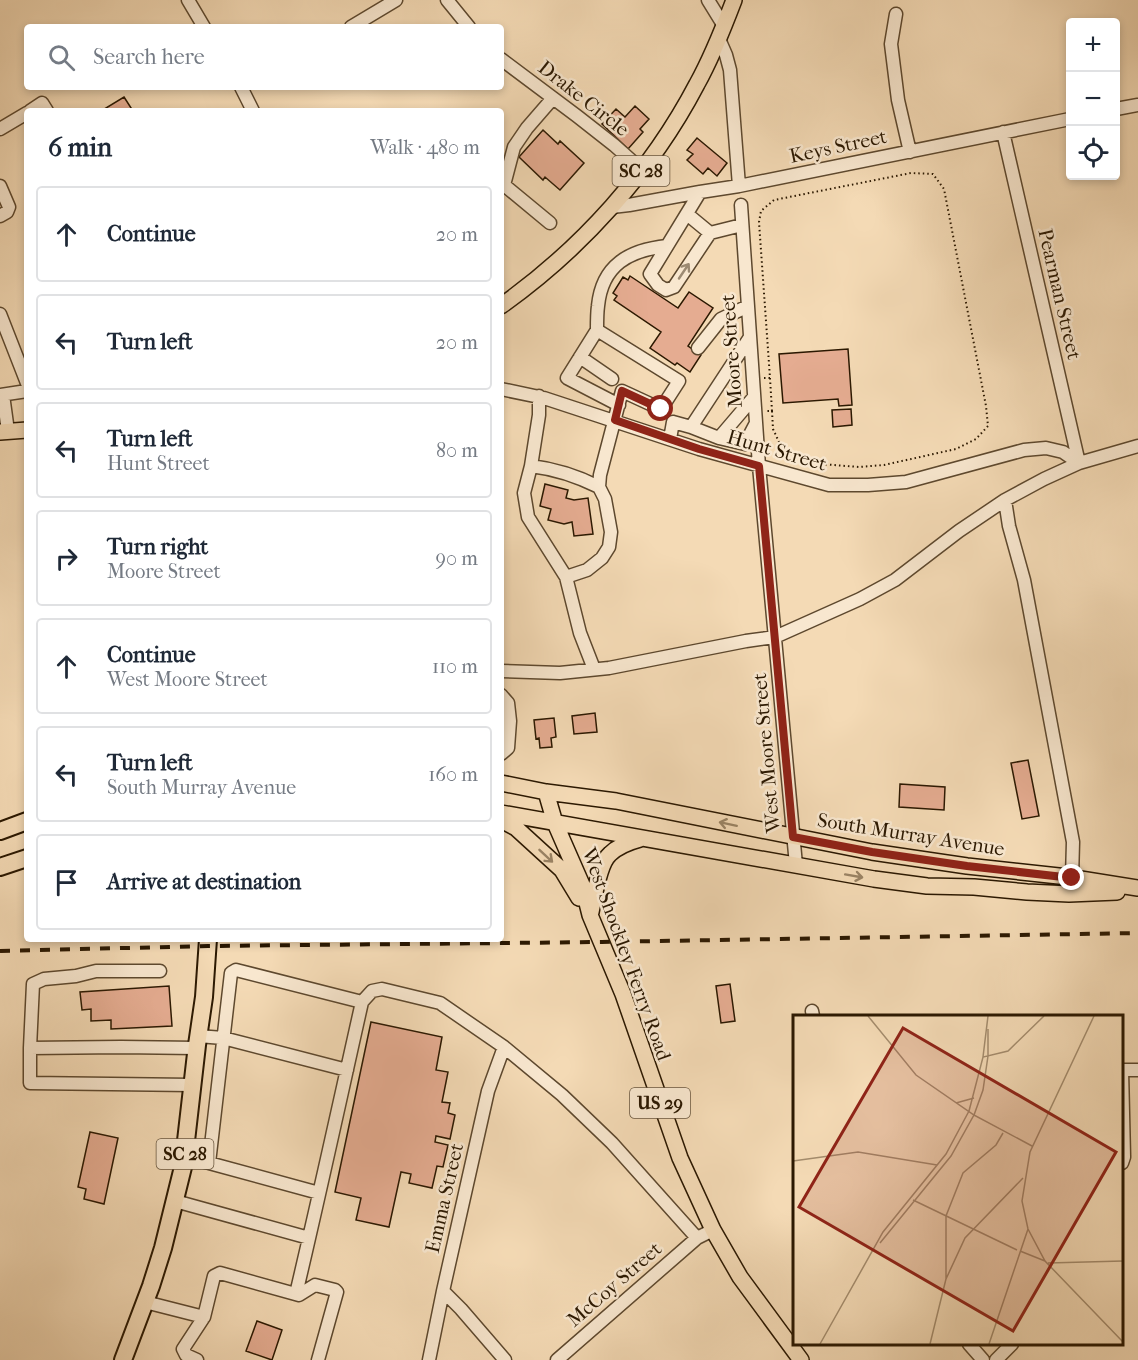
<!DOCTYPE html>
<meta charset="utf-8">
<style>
:root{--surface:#fff;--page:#f6f6f7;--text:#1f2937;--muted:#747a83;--line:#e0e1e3}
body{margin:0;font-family:"IM FELL French Canon",serif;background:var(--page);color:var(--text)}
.controls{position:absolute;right:18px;top:18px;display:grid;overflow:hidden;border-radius:6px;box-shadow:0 3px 9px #0003}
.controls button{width:54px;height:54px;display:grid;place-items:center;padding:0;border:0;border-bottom:2px solid var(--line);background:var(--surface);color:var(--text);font:30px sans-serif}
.stop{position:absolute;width:18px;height:18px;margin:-14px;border:4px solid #8f2418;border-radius:50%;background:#fff}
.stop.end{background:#8f2418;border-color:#fff;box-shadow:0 2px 6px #0008}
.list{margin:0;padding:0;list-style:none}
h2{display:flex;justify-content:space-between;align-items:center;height:78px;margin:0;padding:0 24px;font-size:26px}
h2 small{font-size:20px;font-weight:400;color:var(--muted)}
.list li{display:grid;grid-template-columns:39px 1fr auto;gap:18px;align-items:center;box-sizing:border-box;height:96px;margin:0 12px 12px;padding:0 12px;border:2px solid var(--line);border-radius:6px}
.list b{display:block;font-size:22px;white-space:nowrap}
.list p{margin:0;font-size:20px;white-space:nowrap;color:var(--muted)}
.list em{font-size:20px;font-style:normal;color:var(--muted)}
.icon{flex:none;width:33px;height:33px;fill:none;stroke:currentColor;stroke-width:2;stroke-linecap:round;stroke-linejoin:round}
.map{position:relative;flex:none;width:1138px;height:1360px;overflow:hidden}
.search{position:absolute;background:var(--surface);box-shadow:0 3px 9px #0003;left:24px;top:24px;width:480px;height:66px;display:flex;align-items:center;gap:15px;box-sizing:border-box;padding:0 21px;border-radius:6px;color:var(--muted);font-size:22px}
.panel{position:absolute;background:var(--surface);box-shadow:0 3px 9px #0003;left:24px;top:108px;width:480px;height:834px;border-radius:6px}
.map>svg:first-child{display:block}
.building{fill:#e5ac91;stroke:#2b1801;stroke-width:1.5}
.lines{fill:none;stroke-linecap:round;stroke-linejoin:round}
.minor-casing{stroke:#5d482e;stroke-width:15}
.major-casing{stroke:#2b1801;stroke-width:18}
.highway-casing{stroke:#2b1801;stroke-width:20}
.path{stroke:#2b1801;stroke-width:2;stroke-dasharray:1.5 3;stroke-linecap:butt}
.minor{stroke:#f8e7cf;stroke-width:12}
.major{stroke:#f4dab5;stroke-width:15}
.highway{stroke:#f4dab5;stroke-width:16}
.rail{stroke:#2b1801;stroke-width:4;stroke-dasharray:10 10;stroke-linecap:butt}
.oneway{stroke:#9c8a72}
.oneway2{stroke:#9a8364}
.route{stroke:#8f2418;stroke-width:8}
.labels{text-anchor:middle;stroke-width:5;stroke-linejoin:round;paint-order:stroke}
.shield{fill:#f8e7cf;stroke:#68563f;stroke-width:1.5}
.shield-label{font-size:18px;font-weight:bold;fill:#2b1801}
.street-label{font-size:20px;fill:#2b1801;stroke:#f8e7cf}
.inset-road{fill:none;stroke:#a48c6d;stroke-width:1.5}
.view{fill:#8f2418;fill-opacity:0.15;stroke:#8f2418;stroke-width:3}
.inset-edge{fill:none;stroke:#2b1801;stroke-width:3}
</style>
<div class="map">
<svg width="1138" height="1360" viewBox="0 0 1138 1360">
<rect width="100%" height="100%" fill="#f4dab5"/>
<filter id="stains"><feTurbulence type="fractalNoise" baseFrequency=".00333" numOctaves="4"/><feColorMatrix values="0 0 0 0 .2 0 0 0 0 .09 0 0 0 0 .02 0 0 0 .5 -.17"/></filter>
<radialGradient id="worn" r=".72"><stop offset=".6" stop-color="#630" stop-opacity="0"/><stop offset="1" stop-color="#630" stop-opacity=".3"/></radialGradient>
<path class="building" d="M124,97L133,111H101Z
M635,106L649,119L640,129L643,132L628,149L602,124L616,109L625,117Z
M543,130L558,144L560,141L584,163L560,190L545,177L543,180L519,157Z
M697,138L727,163L717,176L708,168L703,174L687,160L693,154L687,150Z
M630,276L678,308L689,292L713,308L688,346L701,355L690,372L677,363L675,365L650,348L661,332L614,300L617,296L613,293L623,277L628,280Z
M848,349L852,405L839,406L838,399L783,403L779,354Z
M851,409L852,425L833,427L832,410Z
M545,484L568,490L566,498L574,500L588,498L593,534L574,536L572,522L564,524L548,520L551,509L540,506Z
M595,713L597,732L574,734L572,716Z
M554,718L556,737L551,738L552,747L540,748L539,738L536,739L534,720Z
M1028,760L1039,816L1022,819L1011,763Z
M900,784L945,787L944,810L899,807Z
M730,984L735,1021L721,1023L716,986Z
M169,986L172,1026L111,1029V1020L91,1021V1009L82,1010L80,992Z
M371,1022L442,1037L436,1070L448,1072L442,1102L450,1103L448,1113L455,1115L450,1139L436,1136L435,1142L448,1145L443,1167L437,1166L432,1188L409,1183L411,1174L401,1172L389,1227L356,1220L361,1198L335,1192Z
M90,1132L118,1138L104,1204L84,1199L86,1189L78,1187Z
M257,1321L282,1330L272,1360L246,1351Z"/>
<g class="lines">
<defs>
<path id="minor" d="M188,0L204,27
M447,0L469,27
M708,0L724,26
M896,14L891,44L898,100L910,152
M351,27L396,0
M719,39L726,55L730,70L739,186
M501,59L577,116L614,145L642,170
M241,87L253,111
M1116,109L1138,105
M30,111L42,103L47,111
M0,129L27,113
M1003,132L1079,463
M504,185L550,223
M0,186L9,207L7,212L0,216
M501,187L504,185L514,147L527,128L553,98
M700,192L650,274L658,285L666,290L674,287L710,233L742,225
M741,205L759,466L796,865
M612,207L629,205L700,192L739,186L1070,119
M687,214L710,233
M0,314L27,383
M597,330C597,322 597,313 598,306C602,265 629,250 667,246
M698,348L721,319L748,306
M580,357L612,379
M501,389L544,398L699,449L829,485H868L906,482L1024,450L1046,448L1063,452L1079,463
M0,395L27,391
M3,395L8,431
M539,396V415L531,466L524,493L528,517L566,577L580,633L594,669
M691,427L719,438L754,397
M719,438L745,444L756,423
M670,439L673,422L691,427L750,337
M531,466C556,469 577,476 599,487
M1005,500L1009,526L1024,580L1073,842L1072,878
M566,577L587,570L602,558L609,547L611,532L605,499L599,487L600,475L622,391L661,409L679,381L597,330L567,378L619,405
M501,671L560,673L609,668L746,641L775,637L860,599L895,580L959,531L1005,500L1044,479L1079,463L1138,446
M501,695L508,703L510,721L508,748L501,754
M362,1002L372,991L382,989L440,1003L504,1047L562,1095L612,1143L697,1238L713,1230
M812,1011L813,1016
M198,1036L223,1038L347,1070
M30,1048L33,984L44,979L76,976L96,971H160
M1122,1070H1138
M192,1085L30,1083V1048L121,1047L196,1048
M184,1157L209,1163
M1122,1163L1124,1157L1122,1070
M175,1201L309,1238
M443,1291L461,1309L505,1360
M296,1294C319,1197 340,1100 362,1002L236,970L231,973L209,1163L319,1193
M145,1302L204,1317
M969,1344L983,1360
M197,1360L186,1355L183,1349L204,1317L214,1276L220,1273L299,1295L315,1285L335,1290L337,1292L318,1360
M429,1360L443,1291L488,1091L504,1047
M557,1360L697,1238
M996,1360L1012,1344"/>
<path id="major" d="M501,306C581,249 651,172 697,84C712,57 723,29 734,0
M0,432L27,430
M501,783L546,792L616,801L872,852L967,866L1068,877L1138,888
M546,792L555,823L583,887L590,915L623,994L680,1158L713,1230L740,1277L801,1360
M501,813L874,879L927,886L974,887L1027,892L1069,894L1117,892
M501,820L516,828L562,870L579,898
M591,912C594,898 599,863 610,854C618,846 629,842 640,839"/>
<path id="highway" d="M0,831L27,821
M0,867L27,858
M123,1360L151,1286L163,1248L183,1167L197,1045L204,997L208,939"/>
</defs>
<use href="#minor" class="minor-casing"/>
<use href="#major" class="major-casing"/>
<use href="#highway" class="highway-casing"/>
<path class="path" d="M764,378H770L759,222L761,211L774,200L911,173L933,174L944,189L986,406L988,426L976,439L956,449L884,465L859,467L821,464L796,457L779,442L773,429L772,411H767
M770,378L772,411"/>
<use href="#minor" class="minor"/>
<use href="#major" class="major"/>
<use href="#highway" class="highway"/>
<path class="rail" d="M0,951L208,946L602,942L1138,933"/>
</g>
<defs><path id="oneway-shaft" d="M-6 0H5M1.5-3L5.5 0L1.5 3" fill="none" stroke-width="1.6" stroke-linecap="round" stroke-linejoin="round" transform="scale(1.5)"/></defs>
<use class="oneway" href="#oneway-shaft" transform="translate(684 271) rotate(-56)"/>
<g class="oneway2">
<use href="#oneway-shaft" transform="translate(728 824) rotate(-168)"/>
<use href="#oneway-shaft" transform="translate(546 856) rotate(43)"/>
<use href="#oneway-shaft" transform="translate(854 876) rotate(10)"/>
</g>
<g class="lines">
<path class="route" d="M661,409L622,391L615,420L699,449L759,466L793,837L872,852L967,866L1072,878"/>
</g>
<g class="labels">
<g class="shield">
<rect x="612.5" y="156" width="57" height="30" rx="4.5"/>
<rect x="630" y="1088" width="60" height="30" rx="4.5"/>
<rect x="156.5" y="1139" width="57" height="30" rx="4.5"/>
</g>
<g class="shield-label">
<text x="641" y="177">SC 28</text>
<text x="660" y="1109">US 29</text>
<text x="185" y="1160">SC 28</text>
</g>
<g class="street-label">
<text transform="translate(584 98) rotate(38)" y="7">Drake Circle</text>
<text transform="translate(838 146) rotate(-12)" y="7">Keys Street</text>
<text transform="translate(1060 294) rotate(77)" y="7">Pearman Street</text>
<text transform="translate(731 351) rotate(-94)" y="7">Moore Street</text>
<text transform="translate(777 450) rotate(16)" y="7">Hunt Street</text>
<text transform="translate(766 753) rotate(-95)" y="7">West Moore Street</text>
<text transform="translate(911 834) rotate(9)" y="7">South Murray Avenue</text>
<text transform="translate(627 954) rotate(70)" y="7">West Shockley Ferry Road</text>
<text transform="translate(444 1198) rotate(-77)" y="7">Emma Street</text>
<text transform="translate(614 1284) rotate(-41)" y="7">McCoy Street</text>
</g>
</g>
<g transform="translate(793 1015)">
<rect width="330" height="330" fill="#f4dab5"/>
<path class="inset-road" d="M75,1L123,60L181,100L190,75L195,41M301,1L237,137L229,186L235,214L252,246L330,327M195,41V14M190,42L195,1M163,88L181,83M176,96L190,42L215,36L251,1M0,146L65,137L144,150M120,185L224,235M87,228L158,141L181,100L239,131M227,236L252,246M255,248L330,246M153,264L172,223L230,163M27,329L90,217L153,139L176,96M137,329L153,264V201L170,158L203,130L210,118M196,329L235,214"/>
<path class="view" d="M110,13L323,137L220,316L6,192Z"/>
<rect width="330" height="330" class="inset-edge"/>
</g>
<rect width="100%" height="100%" filter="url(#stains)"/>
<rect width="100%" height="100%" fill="url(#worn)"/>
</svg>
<div class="controls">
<button>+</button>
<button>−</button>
<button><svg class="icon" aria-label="locate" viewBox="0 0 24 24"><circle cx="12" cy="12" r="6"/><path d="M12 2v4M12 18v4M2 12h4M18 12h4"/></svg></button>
</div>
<div class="stop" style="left:661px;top:409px"></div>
<div class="stop end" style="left:1072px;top:878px"></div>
<div class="search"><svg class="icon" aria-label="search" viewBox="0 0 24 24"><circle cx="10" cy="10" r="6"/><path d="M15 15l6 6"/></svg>Search here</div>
<section class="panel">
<h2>6 min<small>Walk · 480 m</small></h2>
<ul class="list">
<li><svg class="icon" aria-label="ahead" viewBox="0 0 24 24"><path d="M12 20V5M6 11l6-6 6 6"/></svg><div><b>Continue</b></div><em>20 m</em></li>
<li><svg class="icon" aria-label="left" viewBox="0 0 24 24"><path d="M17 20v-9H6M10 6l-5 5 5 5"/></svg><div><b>Turn left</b></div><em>20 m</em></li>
<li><svg class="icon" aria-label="left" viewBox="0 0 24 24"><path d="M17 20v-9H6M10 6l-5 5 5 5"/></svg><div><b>Turn left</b><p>Hunt Street</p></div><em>80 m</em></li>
<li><svg class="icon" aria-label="right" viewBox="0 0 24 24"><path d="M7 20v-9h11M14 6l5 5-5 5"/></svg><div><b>Turn right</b><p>Moore Street</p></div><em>90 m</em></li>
<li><svg class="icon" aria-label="ahead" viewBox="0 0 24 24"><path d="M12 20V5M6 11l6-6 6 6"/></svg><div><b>Continue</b><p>West Moore Street</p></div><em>110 m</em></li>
<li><svg class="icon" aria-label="left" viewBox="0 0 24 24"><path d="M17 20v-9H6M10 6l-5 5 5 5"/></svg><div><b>Turn left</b><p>South Murray Avenue</p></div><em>160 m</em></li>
<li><svg class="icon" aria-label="arrive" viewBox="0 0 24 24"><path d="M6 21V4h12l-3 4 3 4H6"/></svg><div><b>Arrive at destination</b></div></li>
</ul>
</section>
</div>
